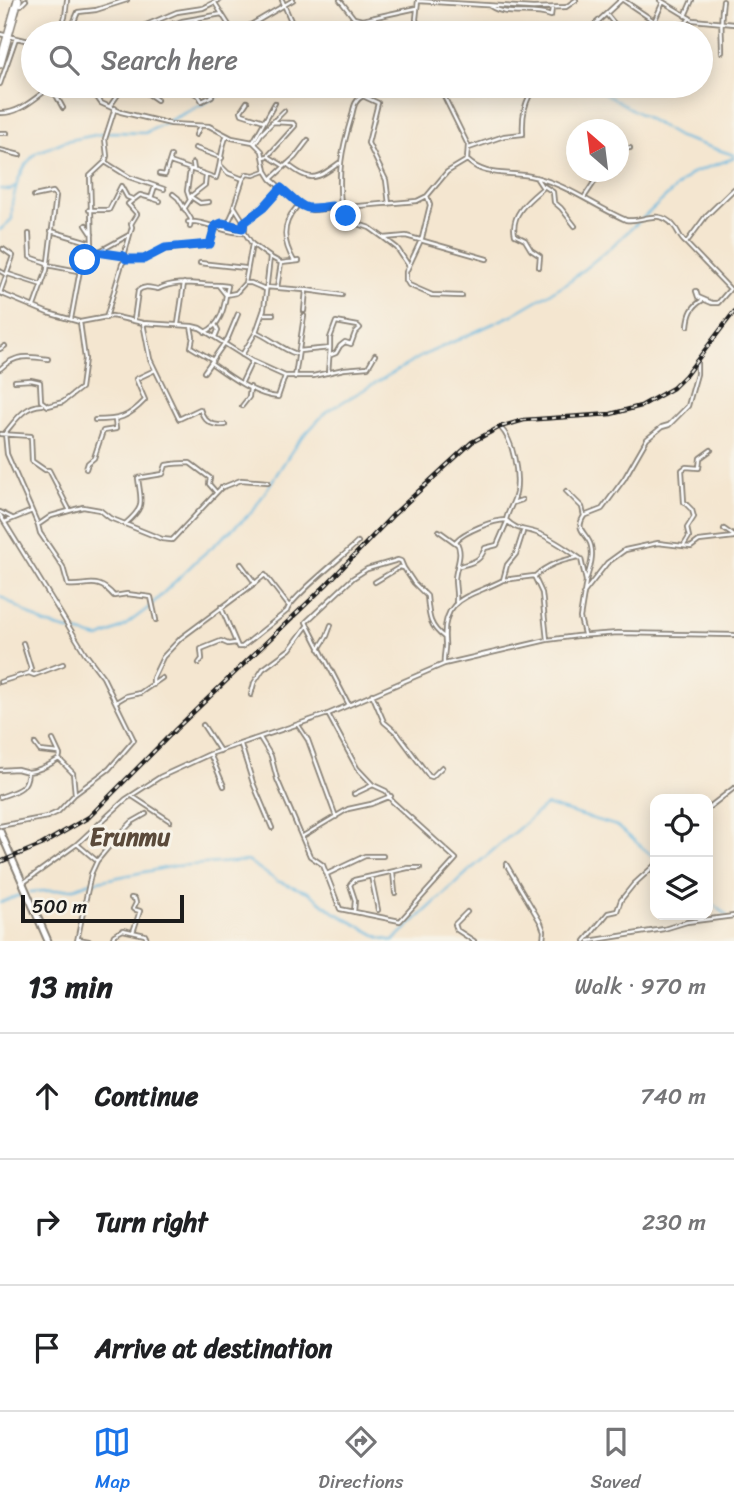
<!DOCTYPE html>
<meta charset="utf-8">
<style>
:root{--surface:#fff;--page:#f2f2f2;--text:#202124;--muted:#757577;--line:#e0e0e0;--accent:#1a73e8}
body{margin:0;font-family:Sriracha,sans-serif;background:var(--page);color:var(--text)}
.controls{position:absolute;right:21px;bottom:21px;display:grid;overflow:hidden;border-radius:14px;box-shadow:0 4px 18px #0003}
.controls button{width:63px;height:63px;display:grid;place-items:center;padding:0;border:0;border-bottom:2px solid var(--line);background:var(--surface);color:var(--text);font:35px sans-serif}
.compass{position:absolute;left:566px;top:119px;width:63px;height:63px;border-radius:50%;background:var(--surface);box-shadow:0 4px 18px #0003;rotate:332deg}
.scale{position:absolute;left:21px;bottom:18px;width:163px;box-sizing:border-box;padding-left:7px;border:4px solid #1c1c1c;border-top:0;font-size:19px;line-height:24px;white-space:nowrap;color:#1c1c1c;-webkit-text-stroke:5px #f7f3e8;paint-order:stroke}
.stop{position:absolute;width:21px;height:21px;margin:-16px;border:5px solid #1a73e8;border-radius:50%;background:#fff}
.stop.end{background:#1a73e8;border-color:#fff;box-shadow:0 2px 7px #0008}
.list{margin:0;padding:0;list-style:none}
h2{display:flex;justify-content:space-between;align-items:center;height:91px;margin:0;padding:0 28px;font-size:30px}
h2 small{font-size:23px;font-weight:400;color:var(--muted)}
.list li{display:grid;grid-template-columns:46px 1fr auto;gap:21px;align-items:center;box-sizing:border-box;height:126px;padding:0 28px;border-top:2px solid var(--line)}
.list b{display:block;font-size:26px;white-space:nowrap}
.list em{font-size:23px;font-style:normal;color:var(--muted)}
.icon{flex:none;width:38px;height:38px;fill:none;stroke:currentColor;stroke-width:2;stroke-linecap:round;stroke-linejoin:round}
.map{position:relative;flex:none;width:734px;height:941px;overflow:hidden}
.search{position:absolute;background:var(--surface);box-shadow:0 4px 18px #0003;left:21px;right:21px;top:21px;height:77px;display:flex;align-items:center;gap:18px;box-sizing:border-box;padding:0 24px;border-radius:38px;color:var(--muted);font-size:26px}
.sheet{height:469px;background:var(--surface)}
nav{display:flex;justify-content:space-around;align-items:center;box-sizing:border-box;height:98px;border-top:2px solid var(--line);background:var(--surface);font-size:19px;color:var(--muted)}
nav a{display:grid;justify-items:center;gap:4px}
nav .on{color:var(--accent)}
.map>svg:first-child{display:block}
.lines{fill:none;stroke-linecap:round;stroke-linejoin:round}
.stream{stroke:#64b6df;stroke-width:2}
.street-casing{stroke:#888176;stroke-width:6}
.secondary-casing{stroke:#888176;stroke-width:9}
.primary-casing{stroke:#888176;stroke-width:10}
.street{stroke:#fff;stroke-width:2.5}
.secondary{stroke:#fff;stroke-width:5}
.primary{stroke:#fff;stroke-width:7}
.rail-casing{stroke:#1c1c1c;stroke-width:4.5}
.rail{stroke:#f7f3e8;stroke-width:2;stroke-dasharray:5;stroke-linecap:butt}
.route{stroke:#1a73e8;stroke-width:9}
.labels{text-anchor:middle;stroke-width:6;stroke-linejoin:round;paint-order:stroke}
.quarter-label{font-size:24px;font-weight:bold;fill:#5a4a3a;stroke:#f7f3e8}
</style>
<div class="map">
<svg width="734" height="941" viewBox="0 0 734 941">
<rect width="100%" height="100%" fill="#f7f3e8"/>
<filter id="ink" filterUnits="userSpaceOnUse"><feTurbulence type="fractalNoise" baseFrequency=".0143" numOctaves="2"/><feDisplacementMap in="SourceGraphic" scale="14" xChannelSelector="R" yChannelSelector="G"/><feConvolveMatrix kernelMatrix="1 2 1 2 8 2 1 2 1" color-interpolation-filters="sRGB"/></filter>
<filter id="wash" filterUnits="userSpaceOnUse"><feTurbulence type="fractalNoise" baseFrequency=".00686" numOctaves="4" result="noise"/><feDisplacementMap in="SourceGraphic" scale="28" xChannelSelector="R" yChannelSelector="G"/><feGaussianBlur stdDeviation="1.57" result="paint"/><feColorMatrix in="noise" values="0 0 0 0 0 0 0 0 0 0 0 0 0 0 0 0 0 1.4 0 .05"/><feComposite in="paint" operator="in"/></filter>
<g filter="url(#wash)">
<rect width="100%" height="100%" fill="#f4e6d0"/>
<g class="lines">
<path class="stream" d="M592,86L679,137L734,155
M0,189L10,190L15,186
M0,230L12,219V203L18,180L26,164L36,153L65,141L111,132L145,133L228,91L246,86
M0,596L45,624L99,638L123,627L147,609L197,560L252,512L297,443L327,411L422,356L512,315L567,283L610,248L692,173L734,158
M30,892L72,889L88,883L175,866L248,861L277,881L308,892L334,912L381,938L394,941
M708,901L727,915
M0,903L25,893
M394,940L470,870L546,805L617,826L655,858"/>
</g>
</g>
<g filter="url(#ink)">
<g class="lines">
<defs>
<path id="street" d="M282,0L291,21
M340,0L354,18L362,20L417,8
M418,0L416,19L419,33
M623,0L654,21
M660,0L693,20L734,24
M418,1L533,8L566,7L576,0
M215,3L234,33
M17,5H21L26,0
M490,6C508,18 531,8 551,16L552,8
M607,15L617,27L628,33
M685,16L692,0
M195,20L203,25L207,33
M174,23L180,33
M593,31V26L621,0
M419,32L446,26
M59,33L65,17L67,0
M69,33L78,12L96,10L127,0
M127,33L177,12L203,8L219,0
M145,33L182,21L222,14
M237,33L293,0
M649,33L663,2
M678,33L690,18
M0,34L33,42
M722,52C722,34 720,19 723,1
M0,84L16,38
M51,86L63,108
M89,86L101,103L121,112L171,124L209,126L232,138L253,142L262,151L266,171L271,179L300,205L312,210L417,201L427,196L447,172L467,160L468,145L439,86
M137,86L157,100
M182,86L199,96L202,101L212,96V86
M354,86L359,89L361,97
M368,96L374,86
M247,102L241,111L242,114L264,121
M110,106L124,86
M0,113C20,114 36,97 52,86
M0,133H7
M196,135L200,126
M253,142L275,103
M255,144L261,134L284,111
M195,148L222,158
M469,148L504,136L523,134C522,116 524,101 536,86
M0,150L20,155
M618,153L624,148H630
M268,156L284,166
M264,157L268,156L295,126L293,123L272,122
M467,160C486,178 507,171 530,176C565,183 594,206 626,220C641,223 658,208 673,225C679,231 679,238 686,243L706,216L734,189
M105,162L107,156L105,139L115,108
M170,162L216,178C221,166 221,145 227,136
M193,163L194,170
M287,164C310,182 315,181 339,163
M220,165L228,173L243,179
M159,174L165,175L171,156
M271,179L295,157L308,140
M537,179L543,188C529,200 510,214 515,235L525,240L531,250L540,256L539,267
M544,186L553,192L554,202L561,208L575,226
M173,194L178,198L191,219L190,227
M34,196L53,192L56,196L47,270L34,306
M191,196L205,185L206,175
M427,196L430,205L422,238L406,272V280L409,285L432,295L462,296
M585,196L601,172
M191,197L200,203L209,202
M151,198L160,201
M341,206C338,171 341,152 351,119C354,109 353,101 363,96L378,103L368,143L386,180L389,204
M332,207L355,223L370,228L384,238L406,236L487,259
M184,209L190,200L187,191L190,170
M89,210H109L121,186L127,197L132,199
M188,222C205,220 225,234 245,233
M244,222L234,206L243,179L247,174L254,175L265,171
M86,225L92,234
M225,230L235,208
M51,231L92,243
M29,234L30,257L47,263
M384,238L397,248L409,266
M686,243L730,289L718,303H712L698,297L696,291
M3,249L13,256L0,293L48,313L80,322L112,316L143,323L192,326L200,328L252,361L285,376H313L344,369L368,367L375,355
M90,251L124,256
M98,252L129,235
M124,256L132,227L131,224L137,214L128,204L140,195L151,198L155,186
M270,257L281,263L277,288
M294,261C284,244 280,226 296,208
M200,263L245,268
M281,263L299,261
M47,265L78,271
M0,271L7,275
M8,274L42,285
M245,283H251L265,289
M219,285L228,286L226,295
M266,287L304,290
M304,311L306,290L342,295
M263,314H273
M106,318L122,264L126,259H144L165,249L210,244L214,226C224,221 233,225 243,228
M71,319L80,270L92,246L90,176L105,162L129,177L164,189
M134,320L138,291C143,285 151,288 158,289C177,279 197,285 218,285L226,295
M143,323L150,359L179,419L200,409C204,422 212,426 225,425
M178,324L184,283
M191,326L193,337L191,347L213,360
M688,326C689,314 692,306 703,300
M205,332C220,326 224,309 226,295L236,293L245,283L252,244L245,233L244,222L263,208L281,188
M256,332C269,337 287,353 298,354
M215,337L218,330L216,326
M0,349L5,346
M299,351L330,348V338L336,322L358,326L360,328L355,333L351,344L345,342L340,346L336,353L331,355
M242,355L256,332L264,309L270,257L252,244
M211,363C229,376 256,396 278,397L285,376
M0,369C15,354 29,356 48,359
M204,372L228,338L238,314
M328,373L330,348
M295,377L304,316
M15,381L31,380L40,382L41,401L48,406L63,402L81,388L85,359L80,322
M242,382L252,361
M242,406L249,397L250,387
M95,420C119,420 128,418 145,400L136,379L155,370
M500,427C514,441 519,474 516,493C514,503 508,510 506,520C519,532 523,528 537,533C551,538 567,549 578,557
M0,434L31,436L32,461L45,470H49L69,509
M86,469L88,463L94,458L103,431L116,429L115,420
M566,491L582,507L584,516C574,531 588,533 591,546C594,558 589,570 586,581
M513,503L522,500
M32,511L7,454L5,433C15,421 25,405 42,405
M0,512L12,518
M0,515L85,653L103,677L134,740L109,769L75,794L58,812L47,817L0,826
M584,516L602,509L624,479L647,439L662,427L669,425L688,406L697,374V362
M5,522L32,511L38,525L51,516L83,507L100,510L110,518L125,524C146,506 141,503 138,478L163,474L166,465C171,464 185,463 190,463L210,478L209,484L216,492
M125,524L162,539L172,540L221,488L241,480L268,482
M38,525L40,533L63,567L68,585C88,587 97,576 114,596L127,594L151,597L156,620
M724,529L734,536
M439,531L457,544
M684,545L689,537L687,528L694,517L692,510L684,502L682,470L686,467L699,468L700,458L711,450
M460,566C473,562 480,562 485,548L497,545L507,522
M534,577C548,564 560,561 578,557L581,559L586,581L580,618L584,634
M503,580L534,576L542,593L547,640
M375,582L400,567L404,568L414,583L427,596C429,614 428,625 444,637
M255,583L265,575L288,605
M583,594L607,563L625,550L658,543L691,547L699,541L734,537
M456,602C457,594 455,587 455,579C456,565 464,554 456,541C464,532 493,520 506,520
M221,607L238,647H242L287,611C289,599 346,554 358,542
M23,643L31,669L29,673
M319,649L327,636L331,625
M199,663L202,659L201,649L221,641L228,644L236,643
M444,664C443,656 446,649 445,642C441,596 471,597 503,580L507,565L516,554L523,532
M0,682L29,673L34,675L63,664
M153,685V678L163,657L181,638L255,583L241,564
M372,694L384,722L397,733L429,776L432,777L442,767
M251,695L254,683L263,669L290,649L307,626
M116,702L126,696L140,693L162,678
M349,705L306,622L353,578L367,569L398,560L401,561L404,568
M203,725L220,751
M298,725L308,740L336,817
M260,738L271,756L277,779L310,856L323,865L340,909L400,921L456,859L392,801L386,791L373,785L357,768L328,714
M35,744L40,751L59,753
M241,745L253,783L272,828
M210,754L224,786
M59,759L73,773L75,794
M0,770L17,769L28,772
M354,794L373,785
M132,796L170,821
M0,797C16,791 27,790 28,772C38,771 51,764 59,759L60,755L53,740
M708,808L734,788
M303,836L348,809L371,804L391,796
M77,844L97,861
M506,864L541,923L544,931L543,941
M393,872L395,893
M327,874L365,856H383
M371,876L378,910
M23,883L77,844L126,799L160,777L210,754L328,714L444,664L547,640L577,636L618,633L734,635
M131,898L135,899L136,903L133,909L140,911L133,932
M354,912L355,900L350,885L354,880L408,868H420
M467,912L455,924L457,930L474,941
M78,939L89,941
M77,941L91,874L97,861L116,838L132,822L146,814
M112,941L114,935L123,930L145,935L148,941
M585,941L608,913L617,911L621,900L633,885L655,865
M589,941L664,929L687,922L734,916"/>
<path id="secondary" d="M0,831L48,941"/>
<path id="primary" d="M0,64L18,0"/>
</defs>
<use href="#street" class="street-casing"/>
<use href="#secondary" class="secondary-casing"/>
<use href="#primary" class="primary-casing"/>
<use href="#street" class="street"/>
<use href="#secondary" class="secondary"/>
<use href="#primary" class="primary"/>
<defs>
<path id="rail" d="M0,862L41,845L89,817L176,729L326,585L393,515L472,442L500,427L524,420L611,414L641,406L673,388L685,376L734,312"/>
</defs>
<use href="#rail" class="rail-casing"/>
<use href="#rail" class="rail"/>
</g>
</g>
<g class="lines" filter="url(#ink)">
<path class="route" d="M85,260L90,251L124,256L126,259H144L165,248L210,244L215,226L222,223L243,228L244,222L263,208L281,188C305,208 300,211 332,206L346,216"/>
</g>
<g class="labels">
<g class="quarter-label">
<text x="130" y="845">Erunmu</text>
</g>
</g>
</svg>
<div class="controls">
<button><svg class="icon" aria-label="locate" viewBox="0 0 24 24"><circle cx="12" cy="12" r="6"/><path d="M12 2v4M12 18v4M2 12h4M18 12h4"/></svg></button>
<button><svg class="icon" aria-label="layers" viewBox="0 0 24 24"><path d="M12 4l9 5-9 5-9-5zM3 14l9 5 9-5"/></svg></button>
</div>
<svg class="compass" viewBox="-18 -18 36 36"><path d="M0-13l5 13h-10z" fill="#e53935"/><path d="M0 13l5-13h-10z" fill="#757577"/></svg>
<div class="scale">500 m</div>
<div class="stop" style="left:85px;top:260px"></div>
<div class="stop end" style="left:346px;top:216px"></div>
<div class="search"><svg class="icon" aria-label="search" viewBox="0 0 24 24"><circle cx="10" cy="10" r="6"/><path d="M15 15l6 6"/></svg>Search here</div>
</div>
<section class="sheet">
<h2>13 min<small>Walk · 970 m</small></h2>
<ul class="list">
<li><svg class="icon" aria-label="ahead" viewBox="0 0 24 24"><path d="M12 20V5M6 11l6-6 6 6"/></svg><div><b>Continue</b></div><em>740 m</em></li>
<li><svg class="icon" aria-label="right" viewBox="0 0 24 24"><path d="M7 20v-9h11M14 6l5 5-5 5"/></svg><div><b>Turn right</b></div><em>230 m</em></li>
<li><svg class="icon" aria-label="arrive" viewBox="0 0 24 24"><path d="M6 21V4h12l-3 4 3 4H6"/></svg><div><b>Arrive at destination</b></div></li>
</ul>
</section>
<nav>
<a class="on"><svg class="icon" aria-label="map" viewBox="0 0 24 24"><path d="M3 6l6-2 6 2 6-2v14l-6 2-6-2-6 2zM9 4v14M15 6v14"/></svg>Map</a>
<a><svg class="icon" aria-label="directions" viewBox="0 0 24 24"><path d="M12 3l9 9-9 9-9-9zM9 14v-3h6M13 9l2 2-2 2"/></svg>Directions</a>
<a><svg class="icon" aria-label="saved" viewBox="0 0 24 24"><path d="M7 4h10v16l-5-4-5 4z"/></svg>Saved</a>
</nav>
